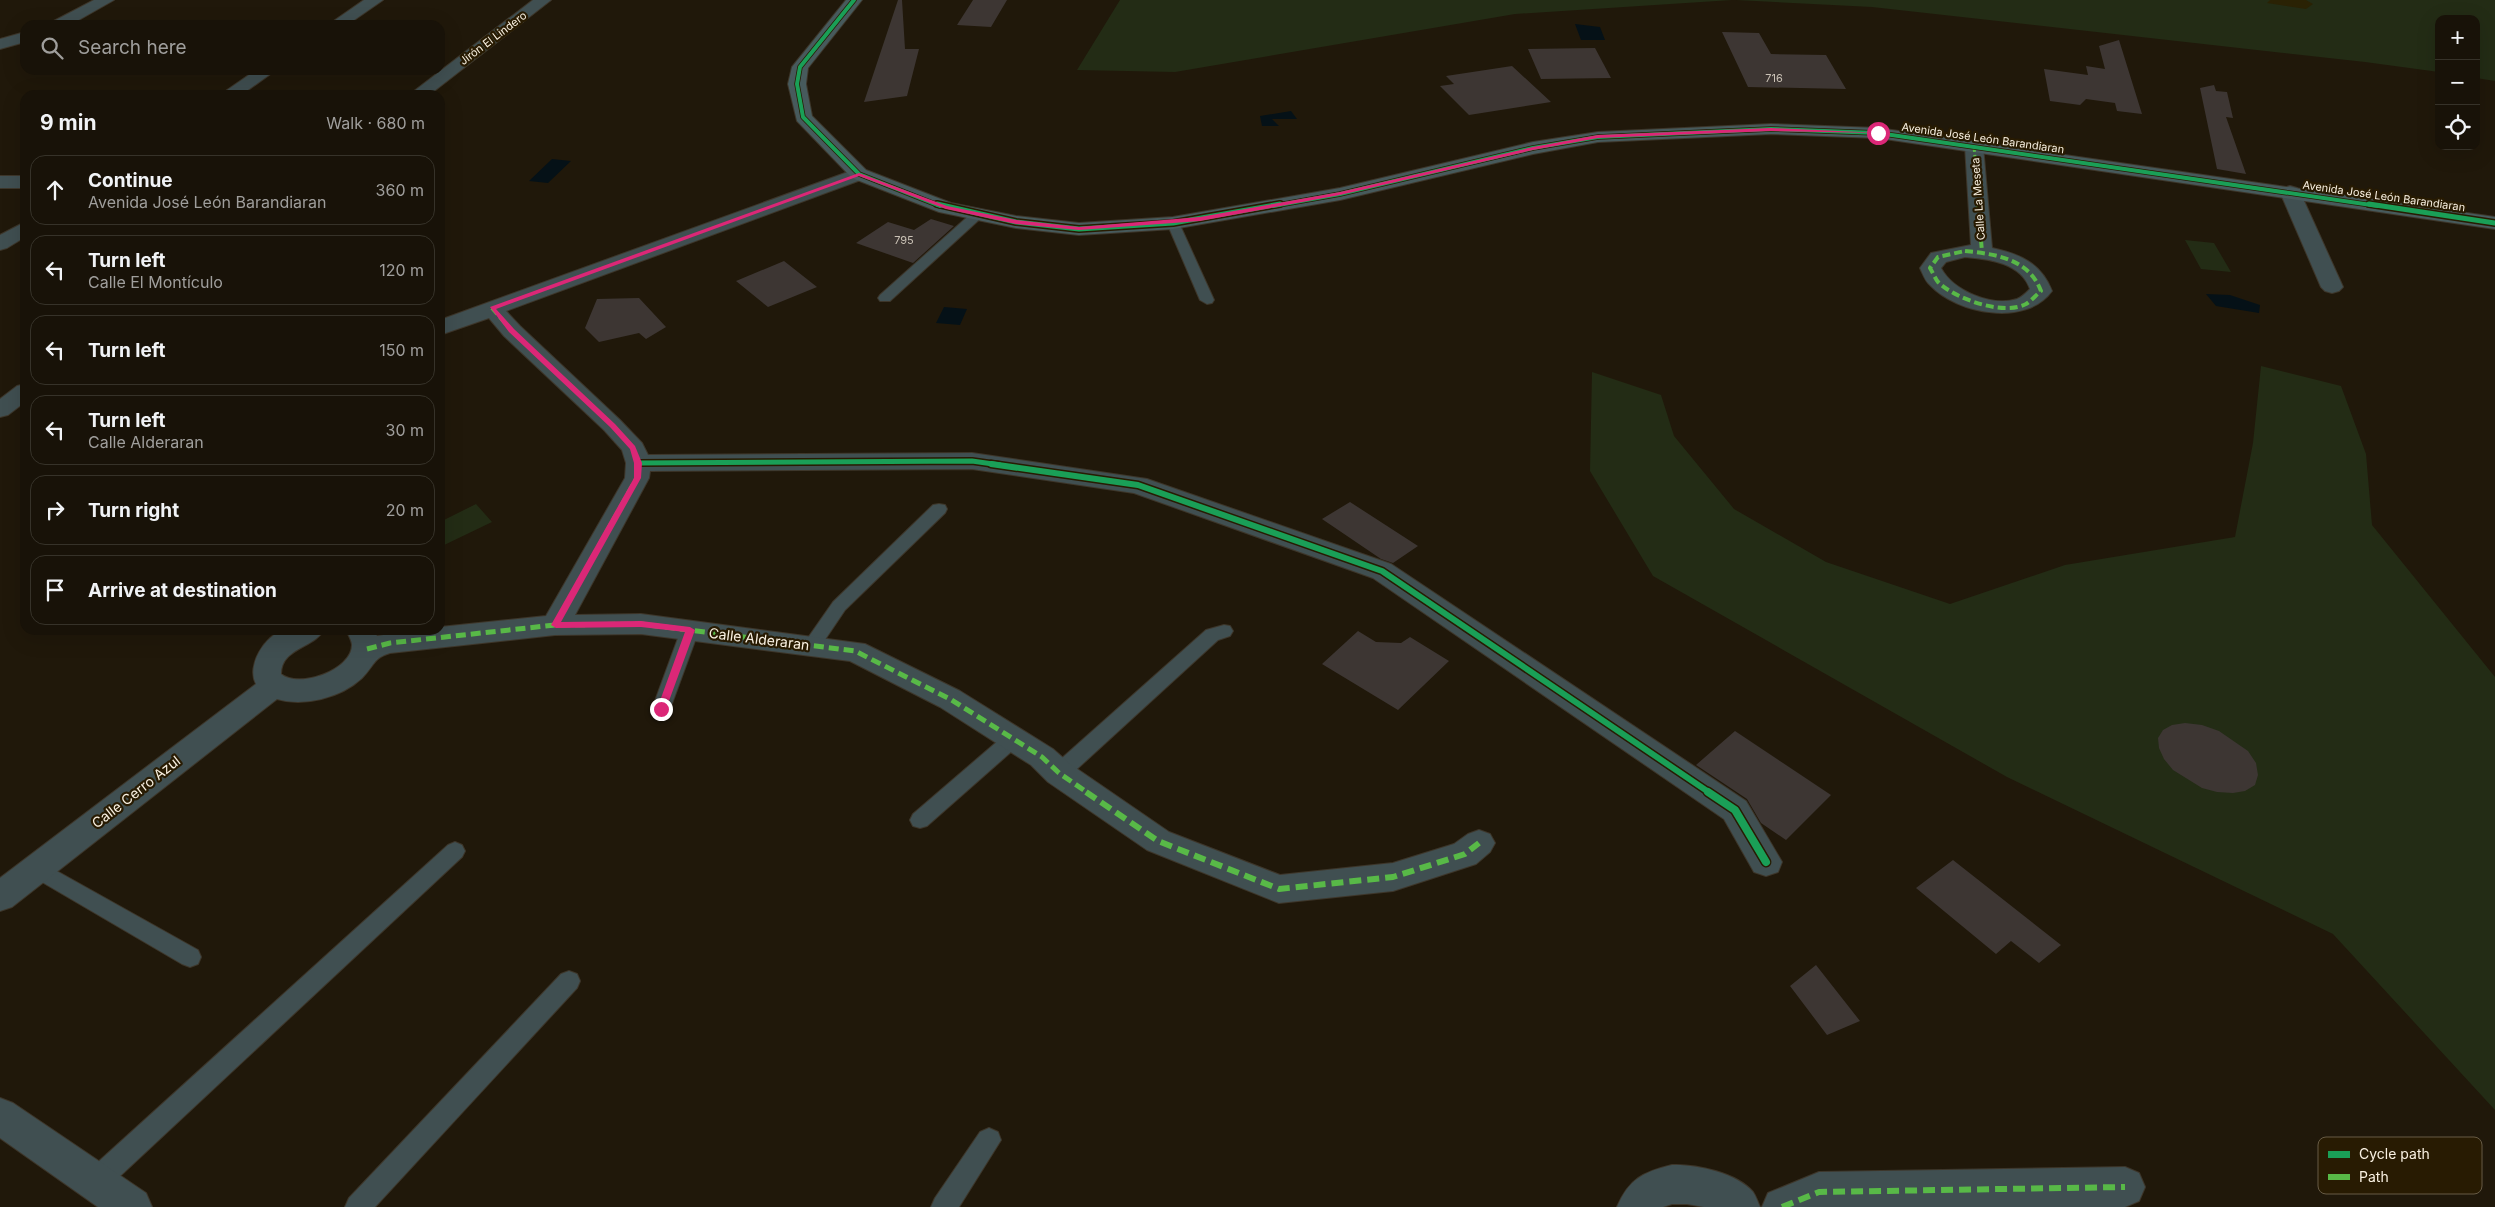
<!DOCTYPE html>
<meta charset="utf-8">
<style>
:root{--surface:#181208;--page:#211b12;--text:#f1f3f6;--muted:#9f9e9c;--line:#363229}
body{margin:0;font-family:Inter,sans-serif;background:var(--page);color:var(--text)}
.controls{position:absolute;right:15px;top:15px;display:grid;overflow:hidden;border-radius:10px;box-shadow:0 5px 20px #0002}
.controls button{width:45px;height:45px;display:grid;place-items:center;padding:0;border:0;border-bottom:1px solid var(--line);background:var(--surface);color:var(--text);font:25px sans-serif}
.stop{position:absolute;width:15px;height:15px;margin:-11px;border:4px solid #db2777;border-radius:50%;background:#fff}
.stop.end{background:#db2777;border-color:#fff;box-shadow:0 1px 5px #0008}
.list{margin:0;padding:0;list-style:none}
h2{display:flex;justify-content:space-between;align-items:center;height:65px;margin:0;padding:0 20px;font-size:21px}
h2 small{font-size:16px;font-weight:400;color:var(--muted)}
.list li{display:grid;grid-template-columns:32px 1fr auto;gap:15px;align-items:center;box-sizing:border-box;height:70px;margin:0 10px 10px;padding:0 10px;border:1px solid var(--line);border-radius:15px}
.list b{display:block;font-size:19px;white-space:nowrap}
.list p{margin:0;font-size:16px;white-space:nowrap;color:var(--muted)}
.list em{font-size:16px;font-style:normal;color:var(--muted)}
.icon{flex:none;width:28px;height:28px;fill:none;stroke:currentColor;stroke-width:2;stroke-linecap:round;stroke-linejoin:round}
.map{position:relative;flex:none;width:2495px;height:1207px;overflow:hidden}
.search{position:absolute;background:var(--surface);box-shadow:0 5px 20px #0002;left:20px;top:20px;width:425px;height:55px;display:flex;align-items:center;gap:12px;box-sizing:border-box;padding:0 18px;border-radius:15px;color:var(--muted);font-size:19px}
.panel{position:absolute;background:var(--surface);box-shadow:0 5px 20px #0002;left:20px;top:90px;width:425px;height:545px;border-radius:15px}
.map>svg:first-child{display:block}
.green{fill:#232c15}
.sand{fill:#2a2204}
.water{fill:#051117}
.building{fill:#3d3633}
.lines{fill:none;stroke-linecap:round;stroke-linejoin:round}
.lane-casing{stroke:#3d362a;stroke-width:2}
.street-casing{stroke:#3d362a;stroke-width:2}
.secondary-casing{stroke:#3d362a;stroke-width:2}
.lane{fill:#404f51;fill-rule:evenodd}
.street{fill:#404f51;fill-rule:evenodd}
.secondary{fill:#475a5c;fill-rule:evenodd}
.quiet-far3{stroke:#58b947;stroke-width:3;stroke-dasharray:6 3;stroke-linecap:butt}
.quiet-far2{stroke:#58b947;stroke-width:4;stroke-dasharray:8 4;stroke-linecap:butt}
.quiet-far1{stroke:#58b947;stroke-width:5;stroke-dasharray:10 5;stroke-linecap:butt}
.quiet{stroke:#58b947;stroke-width:6;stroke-dasharray:12 6;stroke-linecap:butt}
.cycleway-far3-casing{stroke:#281b02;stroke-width:5.5}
.cycleway-far2-casing{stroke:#281b02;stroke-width:8}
.cycleway-far1-casing{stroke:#281b02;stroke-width:9}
.cycleway-casing{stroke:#281b02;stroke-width:11}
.cycleway-far3{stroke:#1a9f57;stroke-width:4}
.cycleway-far2{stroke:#1a9f57;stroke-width:5}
.cycleway-far1{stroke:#1a9f57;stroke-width:6}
.cycleway{stroke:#1a9f57;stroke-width:8}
.route{fill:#db2777}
.labels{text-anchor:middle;stroke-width:4.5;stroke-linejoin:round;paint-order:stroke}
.far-street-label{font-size:11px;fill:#f9f1e2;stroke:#281b02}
.number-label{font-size:11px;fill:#cac2b6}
.street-label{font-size:14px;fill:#f9f1e2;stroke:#281b02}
.key{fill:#281b02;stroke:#675b45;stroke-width:1}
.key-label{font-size:14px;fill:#f9f1e2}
</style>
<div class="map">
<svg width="2495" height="1207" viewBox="0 0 2495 1207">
<rect width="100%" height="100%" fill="#20180a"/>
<path class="green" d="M1120,0H1732L1515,14L1175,72L1077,70Z
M1736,0H2495V81L2476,78V19H2439V72L2365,62L1872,7Z
M2185,240L2214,243L2231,272L2201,269Z
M2261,366L2341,386L2366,454L2372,525L2495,677V1110L2333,934L2007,777L1653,576L1590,471L1592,372L1661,395L1674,436L1734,509L1826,562L1950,604L2065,565L2235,537L2253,443Z
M476,504L492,522L440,547V522Z"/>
<path class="sand" d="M2270,0H2306L2313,4L2306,9L2267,3Z"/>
<path class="water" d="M1575,24L1600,27L1605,40H1581Z
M1291,111L1297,119H1272L1279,126H1262L1260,116Z
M552,159L571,161L548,183L529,181Z
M2206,294L2230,295L2260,305L2259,313L2216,306Z
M944,307L967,309L960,325L936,323Z"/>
<path class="building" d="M898,0H902L905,49H919L907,96L864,102Z
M973,0H1007L991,27L957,25Z
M1722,32L1759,33L1771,54L1826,55L1846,89L1748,87Z
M2119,40L2142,114L2117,111L2115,103L2086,99L2080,105L2050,101L2044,69L2088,75L2086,66L2105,69L2099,46Z
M1595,48L1611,78L1541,79L1528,49Z
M1512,66L1551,102L1469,115L1440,86L1454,84L1446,76Z
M2214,85L2216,91L2227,92L2233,118L2226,117L2246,174L2217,169L2200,88Z
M931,219L954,226L913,263L856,243L888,222L914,230Z
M784,261L817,287L768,307L736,281Z
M639,298L666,327L646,339L639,333L599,342L585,328L597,299Z
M1350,502L1418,546L1393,563L1381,559L1322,519Z
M1358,631L1376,642L1401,643L1410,637L1449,661L1398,710L1322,664Z
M2185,723L2202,725L2219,731L2248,751L2256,763L2258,775L2255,785L2245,791L2233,793L2217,792L2202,788L2173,770L2164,759L2159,748L2158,738L2163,730L2172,725Z
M1735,731L1831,795L1786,840L1761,823L1747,799L1696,765Z
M1953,860L2061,945L2039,963L2011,941L1996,954L1916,888Z
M1816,965L1860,1021L1827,1035L1790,986Z"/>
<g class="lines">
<defs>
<path id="lane" d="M978,210L982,211L984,214L982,217L890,301H880L878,298L880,295L974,211Z
M1173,219L1179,223L1214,300L1212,303L1207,304L1200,300L1167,223Z
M939,504L945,505L947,509L945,513L845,610L818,650L812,652L806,650L803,645L833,602L933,505Z
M690,624L696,625L699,630L670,709L668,714L661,716L654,714L652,709L681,630L684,625Z
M1224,625L1230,626L1233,631L1230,636L1218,640L1066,779L1059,781L1052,779L1049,773L1052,767L1206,630Z
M1013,732L1020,734L1023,739L1020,744L927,826L920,828L913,826L910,820L913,814L1006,734Z
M455,842L462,845L465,851L462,857L104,1191L95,1194L86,1191L83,1182L86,1173L448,845Z
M37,860L198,950L201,957L198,964L190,967L182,964L30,875L27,869L30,863Z
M569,971L577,974L580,981L577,988L375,1207H345L349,1198L561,974Z
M989,1128L998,1132L1001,1140L959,1207H931L935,1198L980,1132Z"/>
<path id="street" d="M94,0H114L70,25H50L52,22Z
M364,0H383L347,25H328Z
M533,0H551L429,95H409Z
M25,32V42L0,49V39Z
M256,70H276L241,95H220Z
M1974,140L1980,142L1983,146L1992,248C2020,254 2041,263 2052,291C2026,327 1957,314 1930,285C1925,281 1923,274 1920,268L1931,253L1971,245L1965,146L1968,142ZM1965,257C1990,259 2021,263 2030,289C2026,293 2022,297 2017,299C1992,307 1953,291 1941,268L1946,262Z
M859,168L866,170L868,174L866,178L506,311L520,326L620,420L642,443L648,455L972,453L1147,479L1391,564L1746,801L1782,862L1778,872L1766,876L1754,872L1724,819L1373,578L1134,493L972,469L650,471L649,478L575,615L641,614L865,644L960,691L1053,749L1070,764L1169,832L1280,875L1393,863L1454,844L1468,834L1479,830L1490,834L1495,843L1490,852L1476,864L1393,891L1279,903L1147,850L1048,782L1031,765L940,707L850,661L641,634L555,635L390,653C373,658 374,666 362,678C341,698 303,707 277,699L12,907L0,911V878L256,684C246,666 265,635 284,630C296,627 312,630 324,630C314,648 281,648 281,674C299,689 352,670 352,645C352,641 348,634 346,630H374L377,636L415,630H440V627L546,616L625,478L626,463L622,450L604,430L504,336L489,318L440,335V320Z
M0,176H25V188H0Z
M2290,186L2297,188L2300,192L2343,287L2339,291L2332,293L2325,291L2321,287L2280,192L2283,188Z
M25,222V237L7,248L0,250V235Z
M25,384V402L8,415L0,417V399L17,386Z
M0,1098L13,1103L146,1193L152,1207H98L0,1138Z
M1672,1165C1696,1164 1737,1173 1753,1192C1756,1196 1758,1203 1760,1207H1704L1687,1204H1672L1663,1207H1617C1629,1179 1643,1172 1672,1165Z
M2125,1167L2139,1173L2145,1187L2139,1201L2125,1207H1762L1768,1193L1819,1172Z"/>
<path id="secondary" d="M846,0H862L808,68L806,84L812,116L866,170L951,203L1016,216L1079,223L1173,217L1340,188L1533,142L1598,132L1771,124L1878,128L2495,217V229L1878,138L1771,134L1598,142L1533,154L1340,200L1173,229L1079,235L1016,228L939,212L852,178L797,121L788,84L792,67Z"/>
</defs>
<use href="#lane" class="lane-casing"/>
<use href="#street" class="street-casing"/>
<use href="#secondary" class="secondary-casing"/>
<use href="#lane" class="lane"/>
<use href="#street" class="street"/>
<use href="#secondary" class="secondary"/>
<path class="quiet-far3" d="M1974,146L1979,206"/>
<path class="quiet-far2" d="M1978,204L1982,252
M1965,251C1996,254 2029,259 2041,291C2036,295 2031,301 2026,304C2004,316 1955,299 1938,282C1935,278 1933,273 1930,268L1938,257Z
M492,308L512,331L612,425L633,448L638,465"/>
<path class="quiet-far1" d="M555,625L637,478L638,464
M367,649L390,643L555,625L641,624L855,651L950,699L1042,757L1059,773L1088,793"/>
<path class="quiet" d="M1086,792L1158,841L1279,889L1393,877L1465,854L1479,843
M1782,1207L1819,1192L2125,1187"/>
<defs>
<path id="cycleway-far3" d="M854,0L800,67L797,84L803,117L859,174L940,206
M1273,206L1340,194L1533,148L1598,137L1771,129L1878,133L2378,206"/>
<path id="cycleway-far2" d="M937,204L1016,222L1079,229L1173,223L1280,204
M2369,204L2495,223
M638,463L972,461L1000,465"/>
<path id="cycleway-far1" d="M991,464L1138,485L1382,571L1710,793"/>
<path id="cycleway" d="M1708,792L1735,810L1766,862"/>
</defs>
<use href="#cycleway-far3" class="cycleway-far3-casing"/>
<use href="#cycleway-far2" class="cycleway-far2-casing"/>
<use href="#cycleway-far1" class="cycleway-far1-casing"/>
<use href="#cycleway" class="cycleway-casing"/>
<use href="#cycleway-far3" class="cycleway-far3"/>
<use href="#cycleway-far2" class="cycleway-far2"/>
<use href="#cycleway-far1" class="cycleway-far1"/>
<use href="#cycleway" class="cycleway"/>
</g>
<path class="route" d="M1771,128L1881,133L1771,131L1598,138L1533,150L1340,195L1200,221L1079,230L1016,224L946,209L859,176L496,309L514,329L615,424L635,446L642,463L641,478L561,622L641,621L690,627L695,630L666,709L661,712L657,709L685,632L641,627L556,628L551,625L634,478V463L630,449L610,427L509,332L490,307L859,173L947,206L1016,220L1079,227L1200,217L1340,192L1533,147L1598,135Z"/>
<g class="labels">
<g class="far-street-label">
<text transform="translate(493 38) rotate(-37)" y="4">Jirón El Lindero</text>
<text transform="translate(1983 138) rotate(8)" y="4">Avenida José León Barandiaran</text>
<text transform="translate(2384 196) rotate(8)" y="4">Avenida José León Barandiaran</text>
<text transform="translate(1978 199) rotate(-94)" y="4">Calle La Meseta</text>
</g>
<g class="number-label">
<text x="1774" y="82">716</text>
<text x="904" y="244">795</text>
</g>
<g class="street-label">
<text transform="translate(759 639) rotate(7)" y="5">Calle Alderaran</text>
<text transform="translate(136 792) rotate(-38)" y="5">Calle Cerro Azul</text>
</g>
</g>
<rect x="2318" y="1137" width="164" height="57" rx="8" class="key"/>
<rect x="2328" y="1151" width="22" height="7" fill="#1a9f57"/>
<rect x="2328" y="1174" width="22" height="6" fill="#58b947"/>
<g class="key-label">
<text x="2359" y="1159">Cycle path</text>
<text x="2359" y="1182">Path</text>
</g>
</svg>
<div class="controls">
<button>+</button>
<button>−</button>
<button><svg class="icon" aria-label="locate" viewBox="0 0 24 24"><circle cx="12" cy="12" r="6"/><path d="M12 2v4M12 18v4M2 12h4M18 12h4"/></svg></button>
</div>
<div class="stop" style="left:1878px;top:133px"></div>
<div class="stop end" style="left:661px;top:709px"></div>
<div class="search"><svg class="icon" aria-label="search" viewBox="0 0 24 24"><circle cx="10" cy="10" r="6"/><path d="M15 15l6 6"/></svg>Search here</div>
<section class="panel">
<h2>9 min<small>Walk · 680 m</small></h2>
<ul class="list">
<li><svg class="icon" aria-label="ahead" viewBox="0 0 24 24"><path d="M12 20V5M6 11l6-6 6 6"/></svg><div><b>Continue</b><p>Avenida José León Barandiaran</p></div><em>360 m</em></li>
<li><svg class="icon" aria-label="left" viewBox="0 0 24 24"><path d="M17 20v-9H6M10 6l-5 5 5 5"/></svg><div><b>Turn left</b><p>Calle El Montículo</p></div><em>120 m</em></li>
<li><svg class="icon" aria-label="left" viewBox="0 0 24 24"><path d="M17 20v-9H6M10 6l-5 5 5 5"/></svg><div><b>Turn left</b></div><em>150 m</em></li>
<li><svg class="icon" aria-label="left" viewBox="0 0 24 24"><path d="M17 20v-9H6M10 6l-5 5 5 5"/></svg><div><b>Turn left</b><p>Calle Alderaran</p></div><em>30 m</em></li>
<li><svg class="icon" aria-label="right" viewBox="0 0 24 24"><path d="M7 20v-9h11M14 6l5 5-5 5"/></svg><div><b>Turn right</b></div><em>20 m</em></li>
<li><svg class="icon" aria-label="arrive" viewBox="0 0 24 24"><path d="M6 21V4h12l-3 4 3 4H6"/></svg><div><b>Arrive at destination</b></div></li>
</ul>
</section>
</div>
